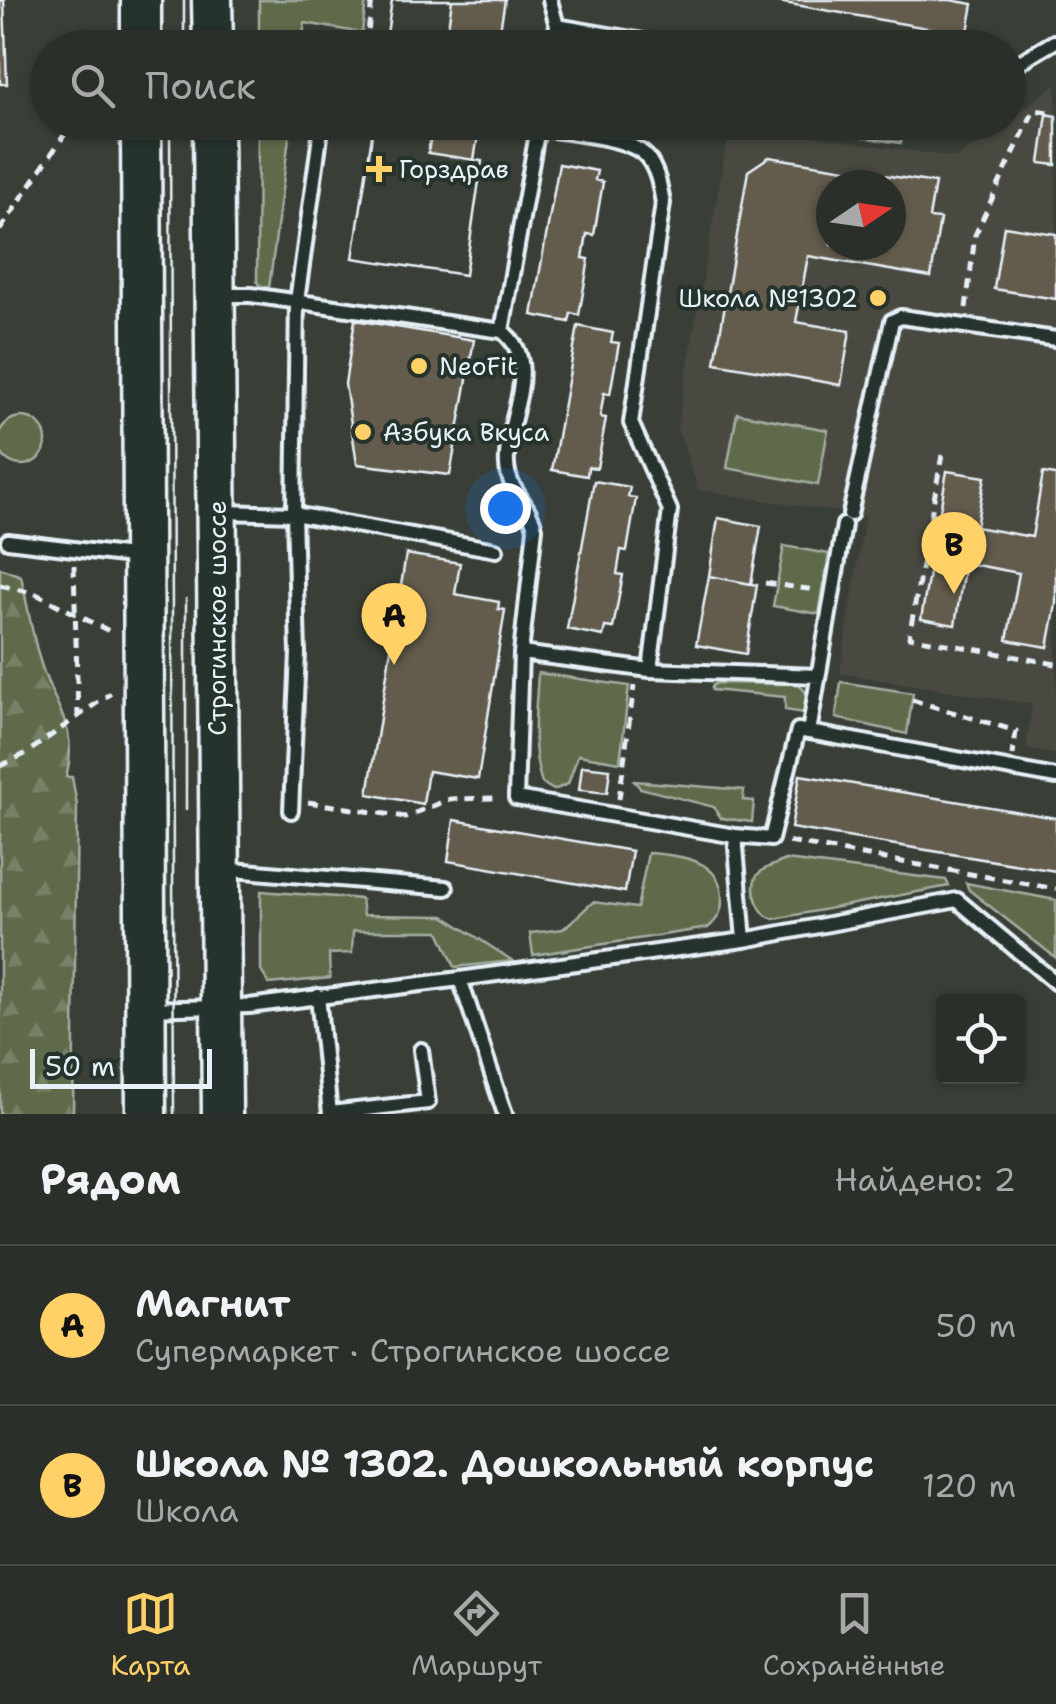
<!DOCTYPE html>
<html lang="ru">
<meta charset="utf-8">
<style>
:root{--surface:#2b2f29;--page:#373b35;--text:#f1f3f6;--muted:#a6a9a8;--line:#474a46;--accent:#ffd166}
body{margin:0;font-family:"Shantell Sans",sans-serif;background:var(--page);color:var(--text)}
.controls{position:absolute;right:30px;bottom:30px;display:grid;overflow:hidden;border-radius:10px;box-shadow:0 2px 8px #0004}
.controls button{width:90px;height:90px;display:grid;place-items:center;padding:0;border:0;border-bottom:2px solid var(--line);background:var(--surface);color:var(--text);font:50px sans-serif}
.compass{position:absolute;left:816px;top:170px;width:90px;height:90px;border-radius:50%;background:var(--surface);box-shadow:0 2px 8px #0004;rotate:77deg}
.scale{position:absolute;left:30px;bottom:25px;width:182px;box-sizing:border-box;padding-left:10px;border:5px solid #e8f1f8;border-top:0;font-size:28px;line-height:35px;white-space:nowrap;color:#e8f1f8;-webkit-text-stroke:8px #26332d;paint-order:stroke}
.you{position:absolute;left:505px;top:508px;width:35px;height:35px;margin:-25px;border:8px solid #fff;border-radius:50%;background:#1a73e8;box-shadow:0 0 0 15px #1a73e833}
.badge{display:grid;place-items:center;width:65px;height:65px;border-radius:50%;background:var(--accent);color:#111;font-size:32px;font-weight:700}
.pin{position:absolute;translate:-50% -82px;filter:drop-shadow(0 2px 5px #0008)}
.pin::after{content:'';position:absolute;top:52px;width:35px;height:30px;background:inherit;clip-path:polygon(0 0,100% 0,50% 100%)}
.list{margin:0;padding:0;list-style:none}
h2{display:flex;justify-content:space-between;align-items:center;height:130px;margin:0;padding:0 40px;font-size:42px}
h2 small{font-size:32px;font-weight:400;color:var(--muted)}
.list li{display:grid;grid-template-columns:65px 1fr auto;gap:30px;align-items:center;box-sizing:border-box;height:160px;padding:0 40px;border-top:2px solid var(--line)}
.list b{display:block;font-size:38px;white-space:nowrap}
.list p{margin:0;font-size:32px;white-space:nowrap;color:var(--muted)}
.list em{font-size:32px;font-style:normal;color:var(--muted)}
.icon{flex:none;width:55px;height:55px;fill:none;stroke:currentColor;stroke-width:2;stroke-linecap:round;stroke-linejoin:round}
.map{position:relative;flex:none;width:1056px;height:1114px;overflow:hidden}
.search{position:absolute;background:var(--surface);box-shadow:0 2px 8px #0004;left:30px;right:30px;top:30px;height:110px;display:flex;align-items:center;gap:25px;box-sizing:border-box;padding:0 35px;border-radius:55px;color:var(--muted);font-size:38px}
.sheet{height:450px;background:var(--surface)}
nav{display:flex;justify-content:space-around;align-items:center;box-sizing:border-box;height:140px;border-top:2px solid var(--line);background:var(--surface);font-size:28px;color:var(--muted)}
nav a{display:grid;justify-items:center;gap:5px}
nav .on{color:var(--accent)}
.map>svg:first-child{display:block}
.built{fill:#494a42;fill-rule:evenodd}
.green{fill:#5f6b4c;stroke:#a4aea2;stroke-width:2.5}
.forest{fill:url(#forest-firs);stroke:#a4aea2;stroke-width:2.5}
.building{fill:#645b4e;stroke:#e8f1f8;stroke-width:2.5;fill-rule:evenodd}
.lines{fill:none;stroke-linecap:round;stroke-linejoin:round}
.lane-casing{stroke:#e8f1f8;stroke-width:20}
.secondary-casing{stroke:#e8f1f8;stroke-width:45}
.path{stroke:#e8f1f8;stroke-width:5;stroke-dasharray:10 8;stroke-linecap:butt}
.lane{stroke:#26332d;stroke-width:12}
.secondary{stroke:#26332d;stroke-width:38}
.tram{stroke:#e8f1f8;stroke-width:2.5}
.poi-dot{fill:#ffd166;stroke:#26332d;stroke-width:4}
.labels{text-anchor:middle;stroke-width:8;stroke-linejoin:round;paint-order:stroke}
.poi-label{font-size:25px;fill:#e8f1f8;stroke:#26332d;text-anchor:start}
.street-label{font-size:25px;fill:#e8f1f8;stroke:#26332d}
</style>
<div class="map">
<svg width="1056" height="1114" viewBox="0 0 1056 1114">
<defs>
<pattern id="forest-firs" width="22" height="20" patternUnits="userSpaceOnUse" patternTransform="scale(2.5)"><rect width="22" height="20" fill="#5f6b4c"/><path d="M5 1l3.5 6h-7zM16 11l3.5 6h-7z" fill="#768167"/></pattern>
</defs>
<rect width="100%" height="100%" fill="#393f37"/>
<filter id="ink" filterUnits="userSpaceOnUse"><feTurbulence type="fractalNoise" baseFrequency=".01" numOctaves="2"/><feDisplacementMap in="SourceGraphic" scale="20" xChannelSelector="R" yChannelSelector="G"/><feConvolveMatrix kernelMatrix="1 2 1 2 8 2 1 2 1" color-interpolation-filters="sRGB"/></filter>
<g filter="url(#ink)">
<path class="built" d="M1056,85V754L1026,749L1032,704L840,673L865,516L699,490L677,428L730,123L956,158ZM831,185H891V245H831Z"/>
<path class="green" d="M259,0H366L362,33L305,23L301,47H259Z
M258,123H291L269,288L259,285L257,281Z
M810,123V122L904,123L901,143L809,129Z
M737,413L828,430L818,485L727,468Z
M-2 441a24 24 0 1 1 48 0a24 24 0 1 1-48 0Z
M784,546L829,554L819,614L773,606Z
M538,673L629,686L620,762L578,755L568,784L554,790L542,783C530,747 536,710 538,673Z
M841,682L913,693L907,734L836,718Z
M717,683L798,684L806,692L804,713L785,710V697L712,690V686Z
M634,781L744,790L743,800L754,801L752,822L721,818L714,807L640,788Z
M648,853C679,855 723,859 722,900C722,913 717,920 708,928L533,955L530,933L563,929L593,902L637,908Z
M786,860L946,880L949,886L774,919C759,916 750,891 756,877C761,868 777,864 786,860Z
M966,883L1056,900V958L969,890Z
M261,891L361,899L363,915L444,916L513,961L455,967L439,931H353L352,953L329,954L330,978L269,984L261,971Z"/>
<path class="forest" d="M0,568L21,576C28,606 32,637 42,667C56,710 79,727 66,777H72L77,805L73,1114H0Z"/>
<path class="building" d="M0,0H4L7,84H0Z
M392,0H452L445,48H385Z
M392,0H505L497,48H385Z
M767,0H950L973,4L965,48H930L933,29Z
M1047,114L1056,116V165L1040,163Z
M374,122H433L428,153L482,161L465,275L353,258Z
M374,122H485L483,135H478L474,160L482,161L465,275L353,258Z
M769,157L935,183L929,218L940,219L931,277L808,256L796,322L850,331L841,385L715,363L748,171ZM831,185H891V245H831Z
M559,164L597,171L595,180L603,182L594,235L587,234L583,258L589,259L579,315L571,313L569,322L532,315Z
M1004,226L1056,234V299L994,289Z
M355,320L474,340L450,475L357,464L345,384Z
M578,326L613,333L611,342L619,343L610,394L604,393L600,417L606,418L597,468L588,467L587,476L552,470Z
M947,471L985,477L976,527L1032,537L1043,473L1056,475V604L1048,647L1007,640L1019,573L965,563L955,625L921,619Z
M594,481L630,487L628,497L636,498L627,551L621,550L617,574L623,575L613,628L605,627L603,636L567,629Z
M718,518L761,526L751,584L709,576Z
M406,554L460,563L455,594L499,602L498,609L505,610L478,779L428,771L423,804L368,794Z
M709,576L757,585L746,654L696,645Z
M582,766L610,769L607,793L579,790Z
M800,775L1056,818V871L791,828Z
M454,820L632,851L625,892L448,861Z"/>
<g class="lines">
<defs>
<path id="lane" d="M550,0L557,26L684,48
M553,48L557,26
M1008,69L1054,42
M538,128C566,133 630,136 647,157C658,171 660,187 663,203L631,423L670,510L650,670L818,676
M220,295H251L502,331C545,364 504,421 507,465C508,490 530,504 535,528L521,653L516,798L735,836L744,940
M502,331L539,122
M222,512L294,514L496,550
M850,514L892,321L901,317L1056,339
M8,541L139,557
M521,653L650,670
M809,732L844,525
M291,811L298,653L294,514L297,301L322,122
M735,836L771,839L798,730L1056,777
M221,869L446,888
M460,979L744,940L957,900L1056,983
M318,996L330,1114
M147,1009L249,1006L460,979L505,1114
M330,1113L428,1102L421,1050"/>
<path id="secondary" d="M141,0V48
M212,0L213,48
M141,122L146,1114
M213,122L222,1114"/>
</defs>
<use href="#lane" class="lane-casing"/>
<use href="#secondary" class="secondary-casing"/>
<path class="path" d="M366,48L372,0
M0,230L73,122
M966,308L975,235L1034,110L1056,113
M942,455L909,637L1056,664
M74,565L78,717
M765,583L815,590
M0,585L36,594L111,632
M912,700L1016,731L1013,755
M0,766L25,754L111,693
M619,799L634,686
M308,802L405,817L450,799L498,798
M789,842L1056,889"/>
<use href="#lane" class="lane"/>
<use href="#secondary" class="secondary"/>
<path class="tram" d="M184,0V48
M170,122L174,1114
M186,599V809"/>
</g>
</g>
<g class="poi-dot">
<path d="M374 154h10v10h10v10h-10v10h-10v-10h-10v-10h10z"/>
<circle cx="878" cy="298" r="10"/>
<circle cx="419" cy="366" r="10"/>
<circle cx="363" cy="432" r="10"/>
</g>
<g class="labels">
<g class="poi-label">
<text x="399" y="178">Горздрав</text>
<text x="858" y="307" text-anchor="end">Школа №1302</text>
<text x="439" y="375">NeoFit</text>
<text x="383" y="441">Азбука Вкуса</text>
</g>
<g class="street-label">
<text transform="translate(217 618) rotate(-90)" y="9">Строгинское шоссе</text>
</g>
</g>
</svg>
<div class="controls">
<button><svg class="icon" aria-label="locate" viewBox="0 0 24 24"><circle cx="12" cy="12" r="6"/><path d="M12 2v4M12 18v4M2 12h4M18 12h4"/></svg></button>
</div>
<svg class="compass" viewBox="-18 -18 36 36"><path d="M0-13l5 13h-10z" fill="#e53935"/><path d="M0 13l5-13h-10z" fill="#a6a9a8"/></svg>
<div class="scale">50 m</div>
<div class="you"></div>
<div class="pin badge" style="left:394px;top:665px">A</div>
<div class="pin badge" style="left:954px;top:594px">B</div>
<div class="search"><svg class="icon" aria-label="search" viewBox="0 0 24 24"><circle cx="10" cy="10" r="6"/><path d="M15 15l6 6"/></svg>Поиск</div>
</div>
<section class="sheet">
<h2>Рядом<small>Найдено: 2</small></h2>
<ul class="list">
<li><span class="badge">A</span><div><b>Магнит</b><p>Супермаркет · Строгинское шоссе</p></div><em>50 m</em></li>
<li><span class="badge">B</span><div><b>Школа № 1302. Дошкольный корпус</b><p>Школа</p></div><em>120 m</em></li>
</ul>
</section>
<nav>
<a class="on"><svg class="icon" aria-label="map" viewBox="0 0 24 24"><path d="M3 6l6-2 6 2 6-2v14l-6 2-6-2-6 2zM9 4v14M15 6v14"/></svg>Карта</a>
<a><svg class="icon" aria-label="directions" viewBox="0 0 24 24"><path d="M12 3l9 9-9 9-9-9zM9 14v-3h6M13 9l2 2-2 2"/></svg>Маршрут</a>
<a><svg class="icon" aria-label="saved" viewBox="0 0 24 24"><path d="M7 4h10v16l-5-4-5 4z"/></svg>Сохранённые</a>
</nav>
